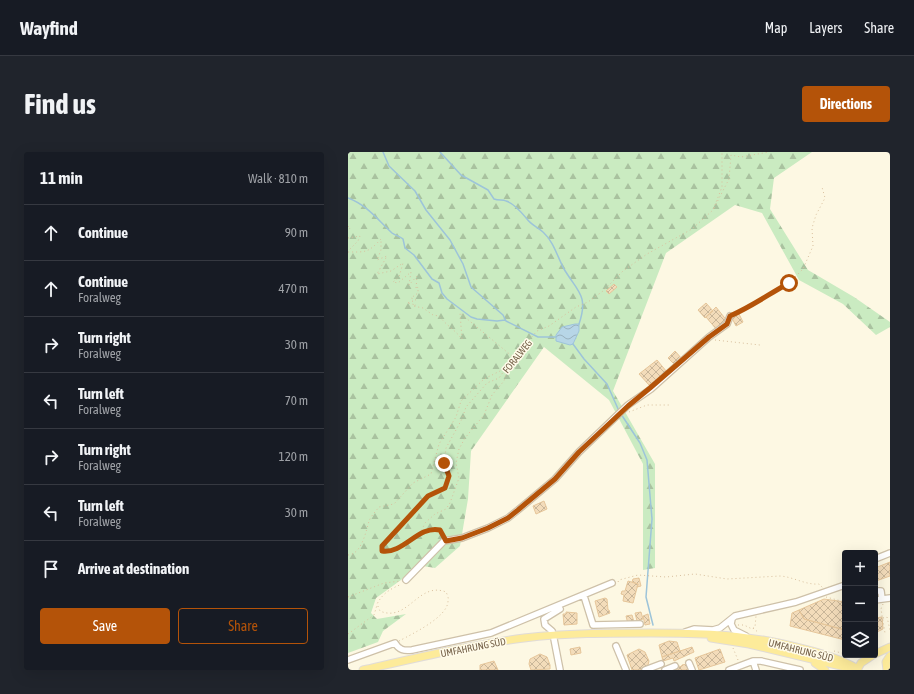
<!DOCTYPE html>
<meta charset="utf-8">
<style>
:root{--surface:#171b24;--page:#20242c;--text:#f1f3f6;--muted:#9ea1a6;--line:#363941;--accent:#b45309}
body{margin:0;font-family:"Asap Condensed",sans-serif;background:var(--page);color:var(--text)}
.controls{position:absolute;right:12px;bottom:12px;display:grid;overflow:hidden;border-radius:4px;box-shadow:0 4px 16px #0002}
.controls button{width:36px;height:36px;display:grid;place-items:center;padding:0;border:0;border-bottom:1px solid var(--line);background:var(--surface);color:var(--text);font:20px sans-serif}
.stop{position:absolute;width:12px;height:12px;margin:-9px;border:3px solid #b45309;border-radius:50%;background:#fff}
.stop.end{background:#b45309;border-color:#fff;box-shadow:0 1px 4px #0008}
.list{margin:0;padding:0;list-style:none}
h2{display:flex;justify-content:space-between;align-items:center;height:52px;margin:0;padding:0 16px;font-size:17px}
h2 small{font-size:13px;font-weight:400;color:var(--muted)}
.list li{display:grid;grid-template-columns:26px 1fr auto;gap:12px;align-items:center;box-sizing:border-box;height:56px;padding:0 16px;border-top:1px solid var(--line)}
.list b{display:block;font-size:15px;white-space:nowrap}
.list p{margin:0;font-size:13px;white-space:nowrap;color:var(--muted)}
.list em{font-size:13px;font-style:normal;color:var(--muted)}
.actions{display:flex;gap:8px;padding:12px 16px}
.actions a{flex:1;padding:9px 0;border:1px solid var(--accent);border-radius:4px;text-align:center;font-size:14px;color:var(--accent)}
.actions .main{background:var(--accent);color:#fff}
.icon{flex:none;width:22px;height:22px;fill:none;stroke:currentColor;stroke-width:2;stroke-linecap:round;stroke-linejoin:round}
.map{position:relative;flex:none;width:542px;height:518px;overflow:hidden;border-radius:4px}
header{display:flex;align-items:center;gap:24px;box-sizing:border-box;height:56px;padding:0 20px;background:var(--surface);border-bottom:1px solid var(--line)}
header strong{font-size:19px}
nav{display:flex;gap:22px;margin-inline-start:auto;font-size:14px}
.intro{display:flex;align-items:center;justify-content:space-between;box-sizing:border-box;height:96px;padding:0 24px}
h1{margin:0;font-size:28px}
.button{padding:10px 18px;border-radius:4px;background:var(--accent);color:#fff;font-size:14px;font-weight:700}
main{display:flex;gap:24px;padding:0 24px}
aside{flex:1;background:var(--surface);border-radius:4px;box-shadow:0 4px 16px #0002}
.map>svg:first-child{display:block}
.forest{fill:url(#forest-firs)}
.water{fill:url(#water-waves);stroke:#9dc4d9}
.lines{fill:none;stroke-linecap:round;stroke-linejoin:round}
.stream{stroke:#9dc4d9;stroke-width:1.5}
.building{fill:url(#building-cross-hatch);stroke:#e6c69a}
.minor-casing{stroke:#cec1a9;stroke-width:8}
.major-casing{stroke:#e1dcd7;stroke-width:9}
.path{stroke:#d8bf9d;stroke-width:1;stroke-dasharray:1 3;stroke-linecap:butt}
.minor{stroke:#fff;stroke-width:5.5}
.major{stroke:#fdeb9a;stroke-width:7}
.route{stroke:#b45309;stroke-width:5}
.labels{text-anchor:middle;stroke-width:3;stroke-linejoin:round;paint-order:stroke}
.street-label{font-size:10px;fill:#756148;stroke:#fffbea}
</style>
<header>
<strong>Wayfind</strong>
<nav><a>Map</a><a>Layers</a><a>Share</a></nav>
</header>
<div class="intro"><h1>Find us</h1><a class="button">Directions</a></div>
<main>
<aside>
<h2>11 min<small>Walk · 810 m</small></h2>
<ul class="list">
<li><svg class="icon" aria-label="ahead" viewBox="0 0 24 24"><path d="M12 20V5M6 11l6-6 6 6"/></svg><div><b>Continue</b></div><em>90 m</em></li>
<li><svg class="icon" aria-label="ahead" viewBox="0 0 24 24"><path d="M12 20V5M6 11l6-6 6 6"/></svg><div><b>Continue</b><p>Foralweg</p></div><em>470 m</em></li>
<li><svg class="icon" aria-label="right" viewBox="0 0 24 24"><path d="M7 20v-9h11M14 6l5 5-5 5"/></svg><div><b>Turn right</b><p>Foralweg</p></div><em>30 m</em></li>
<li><svg class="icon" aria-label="left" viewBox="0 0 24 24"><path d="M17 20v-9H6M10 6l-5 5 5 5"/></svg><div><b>Turn left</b><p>Foralweg</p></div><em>70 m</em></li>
<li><svg class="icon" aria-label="right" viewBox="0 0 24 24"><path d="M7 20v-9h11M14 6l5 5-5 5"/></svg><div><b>Turn right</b><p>Foralweg</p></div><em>120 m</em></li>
<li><svg class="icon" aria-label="left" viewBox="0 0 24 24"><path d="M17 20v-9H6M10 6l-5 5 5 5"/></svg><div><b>Turn left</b><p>Foralweg</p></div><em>30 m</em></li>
<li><svg class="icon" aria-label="arrive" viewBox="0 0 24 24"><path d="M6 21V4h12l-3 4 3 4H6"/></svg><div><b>Arrive at destination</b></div></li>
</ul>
<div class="actions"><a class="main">Save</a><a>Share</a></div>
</aside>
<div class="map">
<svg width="542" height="518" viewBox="0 0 542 518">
<defs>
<pattern id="forest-firs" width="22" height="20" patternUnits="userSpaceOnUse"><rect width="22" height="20" fill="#caebc1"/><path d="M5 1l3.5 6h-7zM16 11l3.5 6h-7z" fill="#a9c29f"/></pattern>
<pattern id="water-waves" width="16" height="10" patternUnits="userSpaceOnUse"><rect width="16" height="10" fill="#b7d6e7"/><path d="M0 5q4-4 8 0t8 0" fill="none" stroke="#99b1bd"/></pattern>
<pattern id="building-cross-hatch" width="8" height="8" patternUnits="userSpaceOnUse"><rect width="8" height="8" fill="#f3dcba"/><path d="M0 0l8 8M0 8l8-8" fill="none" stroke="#c9b699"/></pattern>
</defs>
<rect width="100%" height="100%" fill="#fdf8e3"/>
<path class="forest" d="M0,0H464L426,26L422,57L460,118L506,145L542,170V175L528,183L495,152L451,128L414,61L387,53L318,101L265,239L307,312V416L295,418V312L261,248L196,195L123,299L120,347L112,394L87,416L69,413L53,428L28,446L23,461L29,467L58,462L35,479L30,490L0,501Z"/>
<path class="water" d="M227,172H231V179L225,192L222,193L208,189V183L214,175Z"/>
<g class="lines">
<path class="stream" d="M35,0L41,14L67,39L78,58L102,88L115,112L123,135L155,163L158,169L190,185H208
M92,0L113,23L140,38L146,47C151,49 155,47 158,49C166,51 174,61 179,67C183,73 190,75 195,80C206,90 209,104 216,117C229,139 241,143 231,172
M0,46C19,53 30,68 44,81C48,84 52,84 55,87L57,96L66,103L84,127L91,131L94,141L99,147L123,165L129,167L149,169L157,168
M225,192L236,207L259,232L271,259
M273,262L292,291L299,308L304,367L298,445L305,473"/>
</g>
<path class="building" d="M266,132L269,135L261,142L258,139Z
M358,151L365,159L357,166L350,158Z
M368,155L380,170L369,178L358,165Z
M391,162L395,170L388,174L384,166Z
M327,199L334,207L327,213L320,206Z
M309,208L319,220L301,233L291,222Z
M196,349L199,357L188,362L185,354Z
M542,410V424L528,429L527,416Z
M291,426L293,434L289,435L290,432L284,430L285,427Z
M280,429L290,432L285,451L275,449L276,443L273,442L274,439H277Z
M257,446L259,447L260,458H261L262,461L251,465L247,449Z
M476,447L497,450V478L456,467L451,458Z
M451,458L456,467L497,478V488L442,474L444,461Z
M218,460L229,461V472L216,473L215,462H218Z
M293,460L295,467L289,469L287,461Z
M300,462L302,472L297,473L295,464Z
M284,463L286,470L280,472L278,464Z
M534,465L535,477L527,481V466Z
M321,489L329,490L332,499L314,505L311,493Z
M232,495L233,501L223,503L222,497Z
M344,495L346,500L326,509L325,506L315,509L314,505Z
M291,497L297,500L301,509L300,513L292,518H284L279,503Z
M372,497L377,510L351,518L347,506Z
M192,502L199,505L202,513V517L183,518L181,512L182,507Z
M146,509L150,518H132V513Z
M339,512L342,518H326L325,516L328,515L329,517V515L332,514L333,515L334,513Z"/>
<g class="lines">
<defs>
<path id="minor" d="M527,407L542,401
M58,428L96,389L114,386L140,376L160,366L170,358L207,327L231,300L280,253L303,237L361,185L379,172L382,164
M527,439H533L534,447
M236,444L245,473L292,472
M527,448L542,446
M384,467L383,472L386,478L398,484
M204,479L197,473L196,467L212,457
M337,480L346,477L365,478L372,476L387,464L448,450L497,433
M206,487L212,518
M268,494L278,518
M0,508L47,491C51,498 56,499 64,498L143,481L264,431
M405,509L408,518
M341,511L344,518
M297,518L313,512
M317,518L327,514
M381,518L405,509H413L452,518"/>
<path id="major" d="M363,486L401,492L505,517
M527,502L542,495
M467,511L477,518
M15,518C68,506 122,493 176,486C218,481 260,481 303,481C348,481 391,482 435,492C461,498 487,504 510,517
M509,518L513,511L525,503
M539,518L538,510L542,504"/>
</defs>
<use href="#minor" class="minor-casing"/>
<use href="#major" class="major-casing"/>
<path class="path" d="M366,56L381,27L383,3L393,5L421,0
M0,75L1,74L2,76L0,79
M0,86L12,84L10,89L0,99
M0,100C18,100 20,101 33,87V98L29,108L39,104L29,122L43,119L55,111L51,125L45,130L50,131L63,120L61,133L69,124L68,137L70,135V141L63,146L68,148L59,151L68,153L65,154L75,156L85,163L91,164C98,173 107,178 114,187L112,161L165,205
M386,162L441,131L455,117L465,94L464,76L468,63L477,46L474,35
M367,188L412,193
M281,260L299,253H323
M72,382L77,371L87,362L98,357L102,351L111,326L108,311L111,297L117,286L136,263L144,243L156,229L161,213
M96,383L92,377C70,373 56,402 34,399V394L79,344L97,336L101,324L96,311L98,296L114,267L118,255L139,231L151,226L166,205L189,179L201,174L228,155L240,150L255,139L275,119L299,102L344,77L365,58L374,35V0
M0,403C14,402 18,379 21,369C23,364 28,359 31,355L46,352L65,331L83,322L91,292L108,265L113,249L136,227L152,219L160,212
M496,425H497
M270,430L271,428L290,423L318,425L347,422L379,427L432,424C446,425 457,433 471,432L475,436
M0,445L36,431L53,429
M478,445L497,450
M535,452L533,457L537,481
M527,457L528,458
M535,466L539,465L542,478
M390,473H396L404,477L407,475L408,464
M405,476L411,481
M0,482L26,463L29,453
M51,489C64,482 100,465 100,449C101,446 99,442 98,440C70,429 60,471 32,459L29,452C35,441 42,437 54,432
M385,496L390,508
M486,499L497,502
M500,503H505"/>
<use href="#minor" class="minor"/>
<use href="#major" class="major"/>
</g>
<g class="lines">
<path class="route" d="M96,311L101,324L97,336L80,344L34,394V399C56,402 70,373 92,378L98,389L114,386L140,376L160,366L170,358L207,327L231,300L280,254L302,236L361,185L379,172L382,164C403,155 421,142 441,131"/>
</g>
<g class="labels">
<g class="street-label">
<text transform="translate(169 204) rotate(-51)" y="4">FORALWEG</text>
<text transform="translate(125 495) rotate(-11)" y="4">UMFAHRUNG SÜD</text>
<text transform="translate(453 498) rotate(14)" y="4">UMFAHRUNG SÜD</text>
</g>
</g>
</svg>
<div class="controls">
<button>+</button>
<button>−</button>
<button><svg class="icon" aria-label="layers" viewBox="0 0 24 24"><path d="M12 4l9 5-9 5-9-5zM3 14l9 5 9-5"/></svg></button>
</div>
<div class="stop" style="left:441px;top:131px"></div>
<div class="stop end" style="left:96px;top:311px"></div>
</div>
</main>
